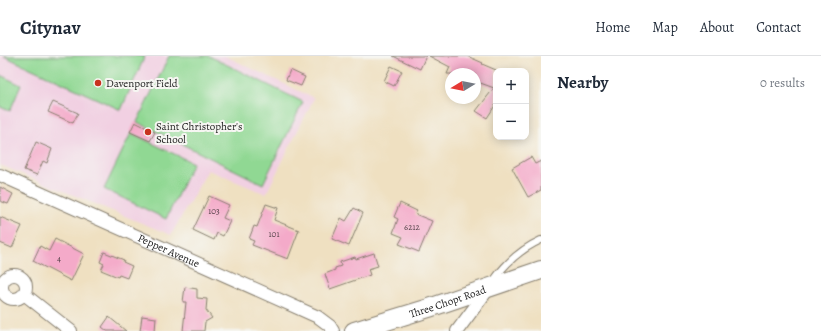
<!DOCTYPE html>
<meta charset="utf-8">
<style>
:root{--surface:#fff;--page:#f2f2f3;--text:#1f2937;--muted:#747a83;--line:#e0e1e3}
body{margin:0;font-family:Alegreya,serif;background:var(--page);color:var(--text)}
.controls{position:absolute;right:12px;top:12px;display:grid;overflow:hidden;border-radius:8px;box-shadow:0 2px 10px #0003}
.controls button{width:36px;height:36px;display:grid;place-items:center;padding:0;border:0;border-bottom:1px solid var(--line);background:var(--surface);color:var(--text);font:20px sans-serif}
.compass{position:absolute;left:445px;top:12px;width:36px;height:36px;border-radius:50%;background:var(--surface);box-shadow:0 2px 10px #0003;rotate:260deg}
.list{margin:0;padding:0;list-style:none}
h2{display:flex;justify-content:space-between;align-items:center;height:52px;margin:0;padding:0 16px;font-size:17px}
h2 small{font-size:13px;font-weight:400;color:var(--muted)}
.map{position:relative;flex:none;width:541px;height:275px;overflow:hidden}
header{display:flex;align-items:center;gap:24px;box-sizing:border-box;height:56px;padding:0 20px;background:var(--surface);border-bottom:1px solid var(--line)}
header strong{font-size:19px}
nav{display:flex;gap:22px;margin-inline-start:auto;font-size:14px}
main{display:flex}
aside{flex:1;background:var(--surface)}
.map>svg:first-child{display:block}
.built{fill:#f1d0e2}
.green{fill:#90d893;stroke:#567a58}
.building{fill:#f4aac9}
.lines{fill:none;stroke-linecap:round;stroke-linejoin:round}
.lane-casing{stroke:#867e6e;stroke-width:8}
.street-casing{stroke:#867e6e;stroke-width:14}
.secondary-casing{stroke:#867e6e;stroke-width:20}
.lane{stroke:#fff;stroke-width:6}
.street{stroke:#fff;stroke-width:12}
.secondary{stroke:#fff;stroke-width:18}
.poi-dot{fill:#c8321e;stroke:#f6f6f2;stroke-width:1.5}
.labels{text-anchor:middle;stroke-width:4;stroke-linejoin:round;paint-order:stroke}
.number-label{font-size:9px;fill:#524047}
.poi-label{font-size:11px;fill:#1c1c1c;stroke:#f6f6f2;text-anchor:start}
.street-label{font-size:11px;fill:#1c1c1c;stroke:#f6f6f2}
</style>
<header>
<strong>Citynav</strong>
<nav><a>Home</a><a>Map</a><a>About</a><a>Contact</a></nav>
</header>
<main>
<div class="map">
<svg width="541" height="275" viewBox="0 0 541 275">
<rect width="100%" height="100%" fill="#f6f6f2"/>
<filter id="ink" filterUnits="userSpaceOnUse"><feTurbulence type="fractalNoise" baseFrequency=".025" numOctaves="2"/><feDisplacementMap in="SourceGraphic" scale="8" xChannelSelector="R" yChannelSelector="G"/><feConvolveMatrix kernelMatrix="1 2 1 2 8 2 1 2 1" color-interpolation-filters="sRGB"/></filter>
<filter id="wash" filterUnits="userSpaceOnUse"><feTurbulence type="fractalNoise" baseFrequency=".012" numOctaves="4" result="noise"/><feDisplacementMap in="SourceGraphic" scale="16" xChannelSelector="R" yChannelSelector="G"/><feGaussianBlur stdDeviation="0.9" result="paint"/><feColorMatrix in="noise" values="0 0 0 0 0 0 0 0 0 0 0 0 0 0 0 0 0 1.4 0 .05"/><feComposite in="paint" operator="in"/></filter>
<g filter="url(#wash)">
<rect width="100%" height="100%" fill="#efe0c1"/>
<path class="built" d="M0,0H225L314,42L266,138L208,114L171,179L0,109Z"/>
<path class="green" d="M4,0H145L121,54Z
M169,0H209L303,46L263,128L137,66Z
M0,19L21,29L10,55L0,51Z
M131,77L193,107L166,163L104,133Z"/>
<g id="blocks">
<path class="building" d="M393,0H426L420,13Z
M429,0H467L483,7L482,8L496,14V48L487,62L476,55L494,32L475,25V18H447L450,11Z
M391,10L402,15L394,30L384,25Z
M290,14L305,21L301,30L286,24Z
M53,46L78,57L73,67L48,56Z
M135,66L155,76L150,85L130,76Z
M36,86L52,93L47,107L43,105L37,119L24,114Z
M531,101L535,108L541,105V134L528,141L512,112Z
M0,131L13,138L8,148L0,145Z
M209,140L229,149L223,162L230,165L223,180L217,177L214,184L193,174Z
M400,147L417,155L415,158L432,165L419,196L399,188L403,181L393,177L398,163L394,161Z
M266,148L278,152L274,164L299,174L288,203L252,189L254,185L249,183L254,170L257,171Z
M354,152L363,157L349,190L332,183L341,162L346,165Z
M0,161L22,170L12,192L0,187Z
M55,183L84,198L71,225L33,205L40,190L49,195Z
M104,196L124,204L123,206L132,210L127,222L119,219L118,221L101,214L104,208L100,206Z
M374,197L378,210L368,213L370,219L330,233L325,218L335,214V212L341,210L340,206L355,201L356,203Z
M185,231L197,233V242L207,243L206,254L212,262L205,266L204,275H183L186,246H183Z
M142,260L156,262L155,275H140Z
M109,261L126,275H107L102,271Z"/>
</g>
</g>
<g filter="url(#ink)">
<use href="#blocks" fill-opacity="0" stroke="#867e6e" stroke-width="1"/>
<g class="lines">
<defs>
<path id="lane" d="M493,225C505,208 521,193 541,184"/>
<g id="street">
<path id="s1" d="M0,119L318,261L330,270L333,275"/>
<circle cx="14" cy="231" r="12"/>
<path d="M24,238L71,275"/>
<path d="M457,275L489,232"/>
</g>
<g id="secondary">
<path id="s2" d="M354,275L429,252L541,214"/>
</g>
</defs>
<use href="#lane" class="lane-casing"/>
<use href="#street" class="street-casing"/>
<use href="#secondary" class="secondary-casing"/>
<use href="#lane" class="lane"/>
<use href="#street" class="street"/>
<use href="#secondary" class="secondary"/>
</g>
</g>
<g class="poi-dot">
<circle cx="98" cy="27" r="4"/>
<circle cx="148" cy="76" r="4"/>
</g>
<g class="labels">
<g class="number-label">
<text x="214" y="158">103</text>
<text x="412" y="174">6212</text>
<text x="274" y="181">101</text>
<text x="59" y="205">4</text>
</g>
<g class="poi-label">
<text x="106" y="31">Davenport Field</text>
<text x="156" y="74">Saint Christopher's<tspan x="156" dy="13">School</tspan></text>
</g>
<g class="street-label">
<text dy="4" stroke="none"><textPath href="#s1" startOffset="185">Pepper Avenue</textPath></text>
<text dy="4" stroke="none"><textPath href="#s2" startOffset="98">Three Chopt Road</textPath></text>
</g>
</g>
</svg>
<div class="controls">
<button>+</button>
<button>−</button>
</div>
<svg class="compass" viewBox="-18 -18 36 36"><path d="M0-13l5 13h-10z" fill="#e53935"/><path d="M0 13l5-13h-10z" fill="#747a83"/></svg>
</div>
<aside>
<h2>Nearby<small>0 results</small></h2>
<ul class="list">
</ul>
</aside>
</main>
